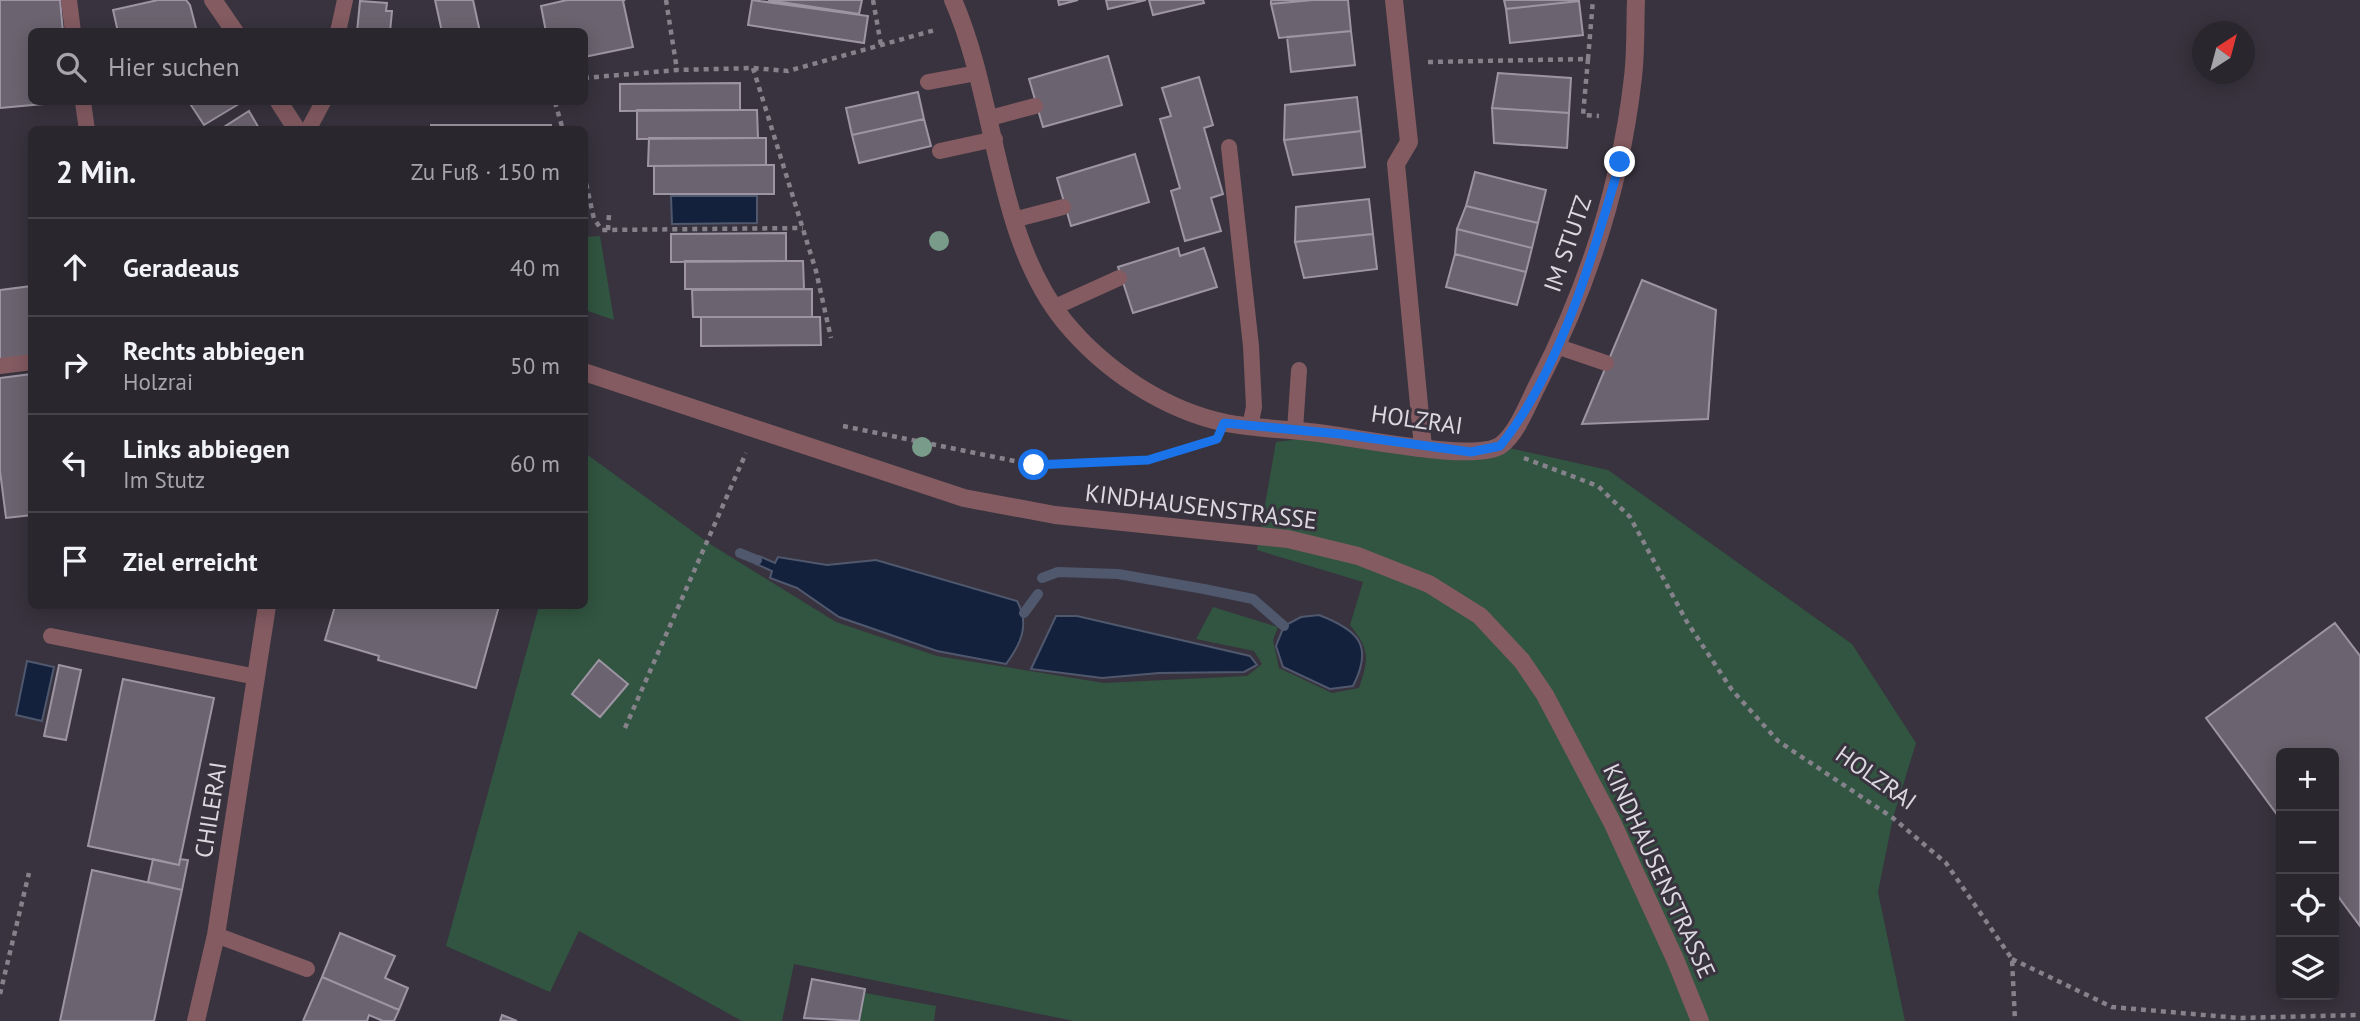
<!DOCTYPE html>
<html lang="de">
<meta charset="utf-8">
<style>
:root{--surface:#2a262e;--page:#36323a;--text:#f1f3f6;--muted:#a5a5aa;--line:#46434a}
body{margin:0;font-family:"PT Sans",sans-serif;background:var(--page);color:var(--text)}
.controls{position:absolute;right:21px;bottom:21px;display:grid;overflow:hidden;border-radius:10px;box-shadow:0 4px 18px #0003}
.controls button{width:63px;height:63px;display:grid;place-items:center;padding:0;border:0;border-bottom:2px solid var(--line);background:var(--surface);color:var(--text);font:35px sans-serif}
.compass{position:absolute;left:2192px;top:21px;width:63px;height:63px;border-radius:50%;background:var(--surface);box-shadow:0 4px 18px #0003;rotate:36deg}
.stop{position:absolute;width:21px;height:21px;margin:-16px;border:5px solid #1a73e8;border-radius:50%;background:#fff}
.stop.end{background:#1a73e8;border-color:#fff;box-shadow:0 2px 7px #0008}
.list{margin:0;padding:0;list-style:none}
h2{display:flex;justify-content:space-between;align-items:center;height:91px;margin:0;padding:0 28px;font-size:30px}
h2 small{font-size:23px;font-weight:400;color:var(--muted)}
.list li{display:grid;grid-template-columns:46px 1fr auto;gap:21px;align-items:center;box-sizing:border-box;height:98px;padding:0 28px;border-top:2px solid var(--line)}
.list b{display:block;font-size:26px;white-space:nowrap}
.list p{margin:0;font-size:23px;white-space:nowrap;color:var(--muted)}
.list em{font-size:23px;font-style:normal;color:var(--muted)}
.icon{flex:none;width:38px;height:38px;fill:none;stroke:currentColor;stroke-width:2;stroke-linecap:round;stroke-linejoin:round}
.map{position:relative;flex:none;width:2360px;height:1021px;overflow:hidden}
.search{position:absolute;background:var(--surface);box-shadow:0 4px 18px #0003;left:28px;top:28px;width:560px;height:77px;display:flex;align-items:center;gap:18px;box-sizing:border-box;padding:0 24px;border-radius:10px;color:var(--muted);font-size:26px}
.panel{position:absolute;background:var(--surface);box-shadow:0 4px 18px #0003;left:28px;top:126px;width:560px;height:483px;border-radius:10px}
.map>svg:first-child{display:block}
.green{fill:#315540}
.water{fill:#14213d;stroke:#50586e;stroke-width:2}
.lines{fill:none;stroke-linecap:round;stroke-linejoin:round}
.stream{stroke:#50586e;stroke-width:10}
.building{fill:#6b6470;stroke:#9d95a3;stroke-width:2}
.path{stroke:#86828c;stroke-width:4.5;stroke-dasharray:5 5;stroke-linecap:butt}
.service{stroke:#835b61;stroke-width:16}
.minor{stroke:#835b61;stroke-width:18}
.tree{fill:#799c8a}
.route{stroke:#1a73e8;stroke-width:9}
.labels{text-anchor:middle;stroke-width:6;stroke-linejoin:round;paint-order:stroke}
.street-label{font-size:24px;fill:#dbd8e0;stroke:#38333e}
</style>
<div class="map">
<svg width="2360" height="1021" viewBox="0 0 2360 1021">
<rect width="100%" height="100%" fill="#38333e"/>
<path class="green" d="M600,236L614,320L585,310V237Z
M1340,434L1500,446L1608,470L1852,644L1916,743L1893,818L1878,892L1905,1021H1074L794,964L782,1021H742L579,931L550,992L446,946L539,606H584L585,453L710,544L836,622L937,656L1104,683L1247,676L1262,664L1254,651L1196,639L1213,607L1278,627L1273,640L1279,668L1332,693L1359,688C1369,658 1370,650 1350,625L1363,582L1257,550L1276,442Z
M865,993L936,1006L934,1021H860Z"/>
<path class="water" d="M671,196H757V223L672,224Z
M759,556L775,563L778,557L827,565L876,560L1017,601C1030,624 1021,644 1006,664L937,651L839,617L797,588L770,578L772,571L756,564Z
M1319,615C1358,630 1374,645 1353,686L1330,689L1283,667L1276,646L1284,626L1301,617Z
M1056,616H1077L1250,656L1257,665L1244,672L1159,673L1102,678L1031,669Z
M27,661L54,667L42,721L16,715Z"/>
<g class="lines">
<path class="stream" d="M740,553L757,560
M1042,578L1058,572L1118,574L1204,589L1253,599L1284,626
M1024,613L1038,594"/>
</g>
<path class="building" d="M0,0H60L63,32H32V102H66L0,108Z
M158,0H186L190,5L197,32H118L113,10Z
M435,0H473L480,32H442Z
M625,0L623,1L633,47L584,57V32H546L541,6L567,0Z
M752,0L868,16L864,43L748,25Z
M768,0H862L859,14Z
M1058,0H1078L1059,5Z
M1106,0H1146L1108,9Z
M1149,0H1203L1204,3L1153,15Z
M1271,0H1313L1271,4Z
M1313,0H1348L1351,31L1279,38L1271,4Z
M1504,0H1579V1L1506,9Z
M360,1L387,3L386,11H392L390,32H357Z
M1579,1L1583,35L1510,43L1506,9Z
M1351,31L1355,65L1291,72L1287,37Z
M1108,56L1122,105L1043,127L1029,79Z
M1498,73L1571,78L1569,113L1492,108Z
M1199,77L1213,125L1204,128L1223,194L1211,198L1221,231L1185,241L1171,191L1180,188L1160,119L1171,116L1162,88Z
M740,83V110L620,111V84Z
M918,92L924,119L852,135L846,108Z
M1357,97L1361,131L1284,140L1285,105Z
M189,102H242L204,125Z
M1492,108L1569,113L1567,148L1494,143Z
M637,110H757L758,138L637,139Z
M249,111L260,130H225L224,127Z
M924,119L931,146L859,163L852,135Z
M431,125H551V130H431Z
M1361,131L1365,167L1293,175L1284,140Z
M649,138H766V165L648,166Z
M1135,154L1149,202L1071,226L1057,178Z
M774,165V194H654V166Z
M1475,172L1546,190L1538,223L1466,206Z
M1369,199L1373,234L1295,242L1296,207Z
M1466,206L1538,223L1532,248L1457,229Z
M1457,229L1532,248L1526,272L1455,254Z
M786,233V261L671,262V234Z
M1373,234L1377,269L1304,278L1295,242Z
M1178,248L1180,256L1204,248L1217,287L1133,313L1118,267Z
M1455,254L1526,272L1517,305L1446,287Z
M685,261H803L804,289H685Z
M1642,280L1716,310L1708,419L1582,424Z
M32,286V357L0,361V290Z
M812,289V317H693L692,290Z
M701,317H820L821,345L701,346Z
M32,374V515L6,518L0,471V378Z
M335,606H499L476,688L378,660L379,656L325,640Z
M2335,623L2360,656V926L2334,891V753H2281V820L2206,718Z
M599,660L628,684L600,717L572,694Z
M59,665L81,670L66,740L44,736Z
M123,679L214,698L179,865L88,846Z
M153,859L179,865L180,859L188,860L182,890L148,882Z
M92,870L182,890L154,1021H60Z
M340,933L395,956L385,978L408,988L399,1010L322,977Z
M322,977L399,1010L394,1021H383L369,1015L367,1021H303Z
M812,979L865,989L859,1021L804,1018Z
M502,1015L517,1021H500Z"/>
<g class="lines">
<path class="path" d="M666,0L677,70
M873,0L881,45
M1588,59L1593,0
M1428,62L1588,59L1583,115L1599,116
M753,68L816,271L831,338
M584,78L677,70L753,68L788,71L935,30
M555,102L563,130
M584,174L594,219L602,230L803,228
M608,230L609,214
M843,426L1034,465L1148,460L1196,446
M1524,458L1598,486L1630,517L1687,622L1732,690L1778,741L1893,818L1946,863L2012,959L2015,1021
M625,728L746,453
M2012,959L2112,1007L2239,1018L2360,1015
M0,994L29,873"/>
<path class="service" d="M69,0L73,32
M338,32L345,0
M928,82L977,73
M83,102L87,130
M990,118L1035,106
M308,130L323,102
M1229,147L1251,346L1254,407L1250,426
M940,151L995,139
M1013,220L1063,207
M1055,307L1119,278
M1556,346L1606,363
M0,366L32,362
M1295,430L1299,370
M51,636L256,677
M216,935L307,969"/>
<path class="minor" d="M213,0L235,32
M953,0C997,100 995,236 1064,321C1104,370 1164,410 1226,423C1253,428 1282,429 1309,432C1347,435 1475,464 1501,445C1518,432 1528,403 1538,384C1587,289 1621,184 1633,77C1636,52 1635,26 1636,0
M1394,0L1409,142L1396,164L1423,447
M279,102L297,130
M584,372L964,498L1055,515L1288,539L1358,556L1429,584L1480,616L1522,661L1545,695L1612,822L1675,959L1700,1021
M196,1021L216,935L267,606"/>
</g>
<g class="tree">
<circle cx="939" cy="241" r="10"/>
<circle cx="922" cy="447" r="10"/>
</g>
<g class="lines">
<path class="route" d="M1034,465L1148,460L1217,439L1224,423L1340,434L1471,452L1500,446C1560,372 1594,253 1620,162"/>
</g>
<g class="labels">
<g class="street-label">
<text transform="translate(1568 244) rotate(-71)" y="8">IM STUTZ</text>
<text transform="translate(1417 420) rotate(8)" y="8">HOLZRAI</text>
<text transform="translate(1201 507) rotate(7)" y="8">KINDHAUSENSTRASSE</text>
<text transform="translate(1876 778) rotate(35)" y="8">HOLZRAI</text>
<text transform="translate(211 810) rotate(-81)" y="8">CHILERAI</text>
<text transform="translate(1659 871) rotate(65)" y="8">KINDHAUSENSTRASSE</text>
</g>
</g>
</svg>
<div class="controls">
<button>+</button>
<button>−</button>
<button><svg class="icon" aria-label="locate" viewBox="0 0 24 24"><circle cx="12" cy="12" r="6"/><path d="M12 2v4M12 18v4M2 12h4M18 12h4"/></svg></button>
<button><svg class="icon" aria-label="layers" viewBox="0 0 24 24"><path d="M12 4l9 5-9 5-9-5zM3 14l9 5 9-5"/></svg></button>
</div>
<svg class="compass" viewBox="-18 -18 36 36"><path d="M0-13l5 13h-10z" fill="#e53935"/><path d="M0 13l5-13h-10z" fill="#a5a5aa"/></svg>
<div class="stop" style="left:1034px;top:465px"></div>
<div class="stop end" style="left:1620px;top:162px"></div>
<div class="search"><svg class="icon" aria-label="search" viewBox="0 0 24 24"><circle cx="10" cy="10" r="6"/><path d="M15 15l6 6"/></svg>Hier suchen</div>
<section class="panel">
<h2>2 Min.<small>Zu Fuß · 150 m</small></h2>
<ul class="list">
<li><svg class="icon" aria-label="ahead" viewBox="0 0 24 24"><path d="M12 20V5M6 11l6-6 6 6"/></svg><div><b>Geradeaus</b></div><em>40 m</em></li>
<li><svg class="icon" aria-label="right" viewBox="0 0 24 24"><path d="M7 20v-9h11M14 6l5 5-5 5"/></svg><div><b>Rechts abbiegen</b><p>Holzrai</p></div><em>50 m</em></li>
<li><svg class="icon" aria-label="left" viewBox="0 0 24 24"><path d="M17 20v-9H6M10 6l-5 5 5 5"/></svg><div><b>Links abbiegen</b><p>Im Stutz</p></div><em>60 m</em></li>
<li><svg class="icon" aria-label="arrive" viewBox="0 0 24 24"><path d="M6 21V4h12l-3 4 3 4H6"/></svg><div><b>Ziel erreicht</b></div></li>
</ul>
</section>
</div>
